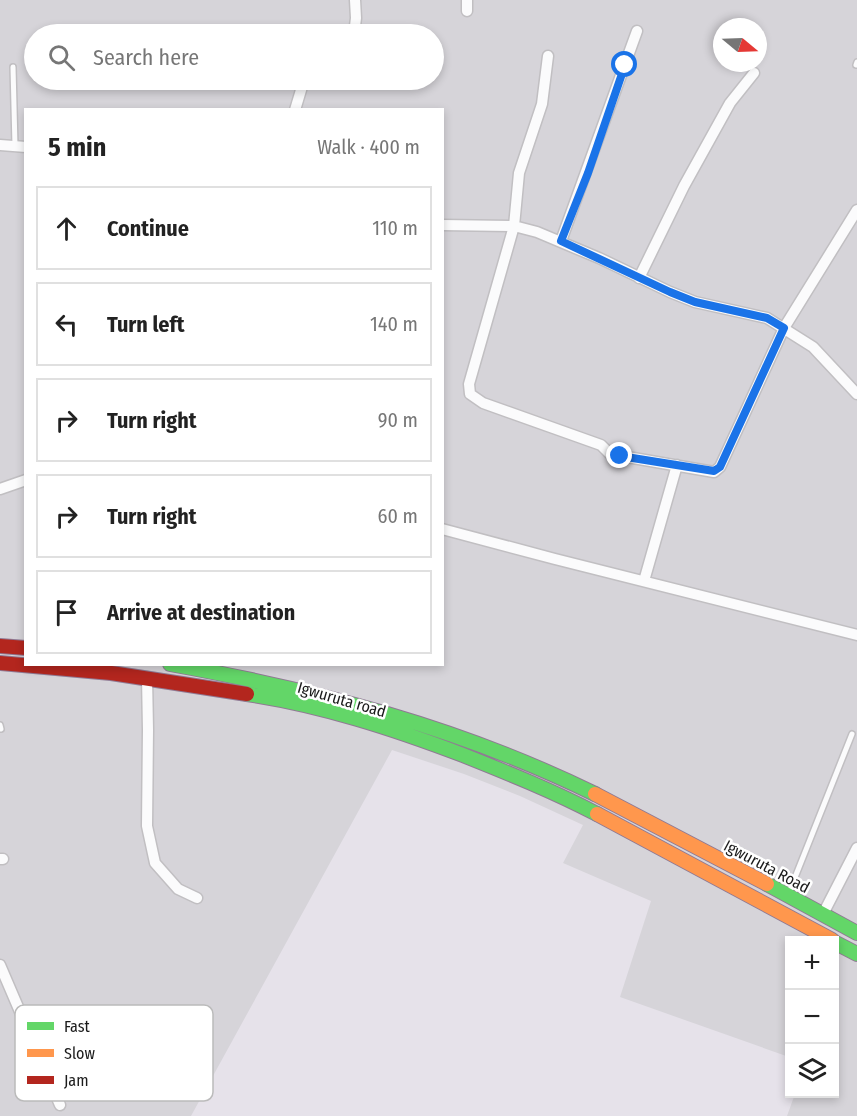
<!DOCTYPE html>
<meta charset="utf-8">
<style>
:root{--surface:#fff;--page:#f2f2f2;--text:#222;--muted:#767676;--line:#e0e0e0}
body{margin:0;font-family:"Fira Sans Condensed",sans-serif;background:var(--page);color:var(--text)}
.controls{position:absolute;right:18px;bottom:18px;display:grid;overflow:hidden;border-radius:0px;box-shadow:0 3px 9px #0003}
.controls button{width:54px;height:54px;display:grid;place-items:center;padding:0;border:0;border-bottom:2px solid var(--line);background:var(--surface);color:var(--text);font:30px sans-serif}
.compass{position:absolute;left:713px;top:18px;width:54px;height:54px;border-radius:50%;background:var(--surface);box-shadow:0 3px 9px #0003;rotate:109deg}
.stop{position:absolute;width:18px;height:18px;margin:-14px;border:4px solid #1a73e8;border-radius:50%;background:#fff}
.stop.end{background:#1a73e8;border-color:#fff;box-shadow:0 2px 6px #0008}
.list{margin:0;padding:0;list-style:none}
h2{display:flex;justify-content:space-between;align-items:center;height:78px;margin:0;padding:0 24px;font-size:26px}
h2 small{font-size:20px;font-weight:400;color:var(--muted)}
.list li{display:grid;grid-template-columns:39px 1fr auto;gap:18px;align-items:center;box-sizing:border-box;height:84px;margin:0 12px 12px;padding:0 12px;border:2px solid var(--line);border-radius:0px}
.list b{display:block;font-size:22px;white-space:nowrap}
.list em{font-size:20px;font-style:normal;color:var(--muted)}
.icon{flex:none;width:33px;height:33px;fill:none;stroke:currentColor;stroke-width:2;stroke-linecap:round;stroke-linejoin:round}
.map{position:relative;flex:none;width:857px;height:1116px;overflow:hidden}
.search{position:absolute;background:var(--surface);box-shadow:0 3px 9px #0003;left:24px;top:24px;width:420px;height:66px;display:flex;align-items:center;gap:15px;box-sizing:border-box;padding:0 21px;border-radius:33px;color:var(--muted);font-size:22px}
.panel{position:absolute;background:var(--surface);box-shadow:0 3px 9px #0003;left:24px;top:108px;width:420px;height:558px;border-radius:0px}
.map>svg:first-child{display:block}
.residential{fill:#d6d4d9;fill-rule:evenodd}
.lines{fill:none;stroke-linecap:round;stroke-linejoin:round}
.lane-casing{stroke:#c1bfc2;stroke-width:8}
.street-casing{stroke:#c1bfc2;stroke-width:13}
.fast-casing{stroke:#907a94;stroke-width:16}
.slow-casing{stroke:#907a94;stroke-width:16}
.jam-casing{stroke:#907a94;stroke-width:16}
.lane{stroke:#fbfbfc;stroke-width:5}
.street{stroke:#fbfbfc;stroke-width:10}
.fast{stroke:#63d668;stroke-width:14}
.slow{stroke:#ff974d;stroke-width:14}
.jam{stroke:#b3261e;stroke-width:14}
.route{stroke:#1a73e8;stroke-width:8}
.labels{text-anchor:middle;stroke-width:5;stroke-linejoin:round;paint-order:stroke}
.street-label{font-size:16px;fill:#1b1b1b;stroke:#fff}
.key{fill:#fff;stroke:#bbb;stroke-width:1.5}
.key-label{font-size:16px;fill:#1b1b1b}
</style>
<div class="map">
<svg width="857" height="1116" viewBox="0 0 857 1116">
<rect width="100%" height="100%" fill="#e6e2ea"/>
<path class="residential" d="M0,0H857V1116H787L795,1094H834V940H790L789,1057L620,997L651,901L563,863L583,825L520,796L464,774L392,750L191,1116H0ZM722,27H758V63H722ZM34,34H434V80H34ZM26,110H442V664H26Z"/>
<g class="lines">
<defs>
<path id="lane" d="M856,65L857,62
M13,67L15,146
M0,725L1,729
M788,895L852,734"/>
<path id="street" d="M467,0V11
M354,34L356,18L355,0
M548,56L542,104L519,173L514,226L469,384L470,394L483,403L601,445L610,454L714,472L720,467L784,328L857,210
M295,110L304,80
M0,145L26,147
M442,225L514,226L537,232L599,258L670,292L695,302L767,318L813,347L857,394
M561,241L637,31
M639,278L684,186L730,103L754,73
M0,489L26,480
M442,529L555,559L857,635
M644,581L677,465
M147,677L148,730L147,826L155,863L178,889L197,898
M0,859H3
M823,914L857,848
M0,965L60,1105"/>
<path id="fast" d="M170,664C319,691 458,727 595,794
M247,694C321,705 392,728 463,755C508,773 553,791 597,814
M767,884L857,933
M834,942L857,954"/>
<path id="slow" d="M595,794L767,884
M597,814L832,940"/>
<path id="jam" d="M0,646L26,648
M0,663L111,673L247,694"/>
</defs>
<use href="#lane" class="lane-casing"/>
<use href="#street" class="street-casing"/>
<use href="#fast" class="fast-casing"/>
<use href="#slow" class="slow-casing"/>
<use href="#jam" class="jam-casing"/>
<use href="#lane" class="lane"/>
<use href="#street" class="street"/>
<use href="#fast" class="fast"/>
<use href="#slow" class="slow"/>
<use href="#jam" class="jam"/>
</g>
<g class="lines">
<path class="route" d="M620,456L714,471L720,467L784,328L767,318L695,302L670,292L561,241L588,173L625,65"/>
</g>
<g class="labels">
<g class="street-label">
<text transform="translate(342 699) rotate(16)" y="6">Igwuruta road</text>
<text transform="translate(767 866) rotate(28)" y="6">Igwuruta Road</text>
</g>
</g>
<rect x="15" y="1005" width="198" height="96" rx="9" class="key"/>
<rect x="27" y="1022" width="27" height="8" fill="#63d668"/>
<rect x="27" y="1049" width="27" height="8" fill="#ff974d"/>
<rect x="27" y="1076" width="27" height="8" fill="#b3261e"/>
<g class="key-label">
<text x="64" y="1032">Fast</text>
<text x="64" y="1059">Slow</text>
<text x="64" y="1086">Jam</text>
</g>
</svg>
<div class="controls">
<button>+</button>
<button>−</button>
<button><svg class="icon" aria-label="layers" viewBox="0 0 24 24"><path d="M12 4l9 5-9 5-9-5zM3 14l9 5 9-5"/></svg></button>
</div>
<svg class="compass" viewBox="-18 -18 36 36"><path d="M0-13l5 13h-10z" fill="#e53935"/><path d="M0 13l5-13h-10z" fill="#767676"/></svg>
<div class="stop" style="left:625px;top:65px"></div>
<div class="stop end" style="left:620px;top:456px"></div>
<div class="search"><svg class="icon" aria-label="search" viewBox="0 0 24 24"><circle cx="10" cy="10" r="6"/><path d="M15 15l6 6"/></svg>Search here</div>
<section class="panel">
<h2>5 min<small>Walk · 400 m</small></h2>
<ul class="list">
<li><svg class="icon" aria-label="ahead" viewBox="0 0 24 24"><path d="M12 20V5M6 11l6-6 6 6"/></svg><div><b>Continue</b></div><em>110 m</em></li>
<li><svg class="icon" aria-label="left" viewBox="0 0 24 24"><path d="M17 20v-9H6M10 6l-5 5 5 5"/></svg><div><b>Turn left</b></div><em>140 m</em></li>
<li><svg class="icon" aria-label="right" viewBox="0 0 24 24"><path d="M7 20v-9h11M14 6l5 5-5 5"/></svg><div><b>Turn right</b></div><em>90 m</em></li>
<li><svg class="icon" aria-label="right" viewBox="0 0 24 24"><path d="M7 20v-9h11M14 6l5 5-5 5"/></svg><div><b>Turn right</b></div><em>60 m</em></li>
<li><svg class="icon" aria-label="arrive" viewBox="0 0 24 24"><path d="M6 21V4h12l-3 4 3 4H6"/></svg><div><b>Arrive at destination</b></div></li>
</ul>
</section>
</div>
